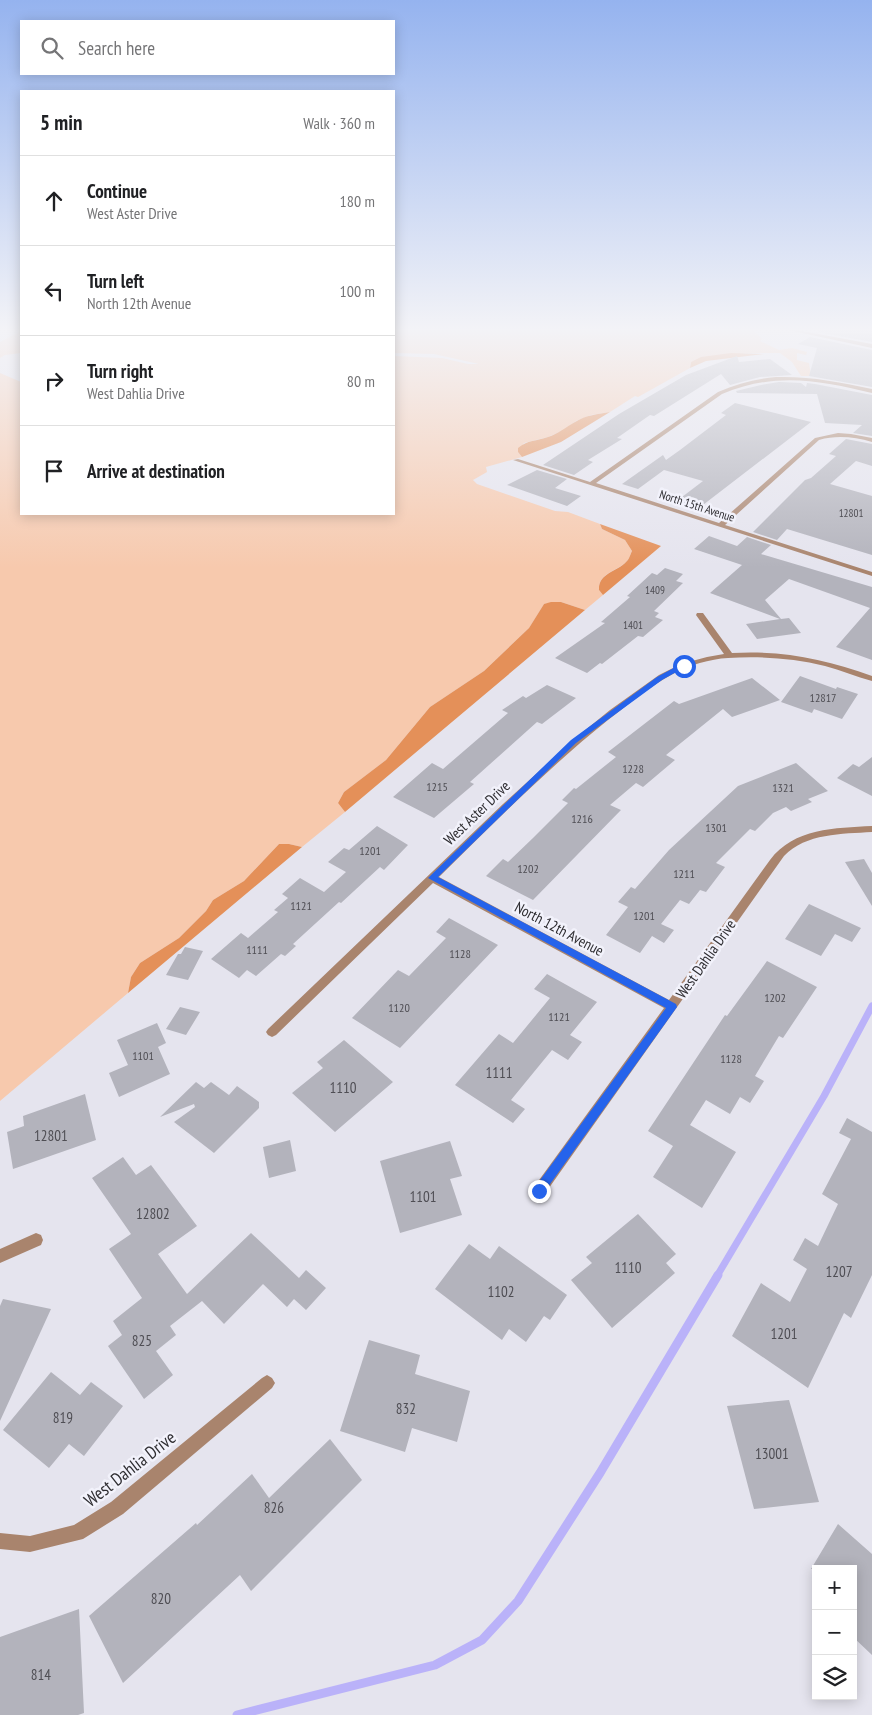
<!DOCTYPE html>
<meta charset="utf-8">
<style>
:root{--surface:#fff;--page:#f2f2f2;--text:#202124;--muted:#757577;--line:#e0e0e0}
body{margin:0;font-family:"PT Sans Narrow",sans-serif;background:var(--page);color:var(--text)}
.controls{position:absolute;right:15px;bottom:15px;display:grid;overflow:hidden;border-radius:0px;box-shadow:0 2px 12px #0003}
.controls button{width:45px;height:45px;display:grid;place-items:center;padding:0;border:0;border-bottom:1px solid var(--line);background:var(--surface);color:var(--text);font:25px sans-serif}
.stop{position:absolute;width:15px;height:15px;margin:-11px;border:4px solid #2563eb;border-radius:50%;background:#fff}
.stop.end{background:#2563eb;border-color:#fff;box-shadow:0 1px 5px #0008}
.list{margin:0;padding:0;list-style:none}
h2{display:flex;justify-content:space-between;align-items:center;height:65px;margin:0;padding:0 20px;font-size:21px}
h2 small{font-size:16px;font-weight:400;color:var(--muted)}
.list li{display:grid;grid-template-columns:32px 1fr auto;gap:15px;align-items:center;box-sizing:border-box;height:90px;padding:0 20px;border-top:1px solid var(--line)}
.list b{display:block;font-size:19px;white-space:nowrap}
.list p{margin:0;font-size:16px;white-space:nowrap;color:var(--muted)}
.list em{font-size:16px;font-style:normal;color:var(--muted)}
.icon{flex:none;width:28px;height:28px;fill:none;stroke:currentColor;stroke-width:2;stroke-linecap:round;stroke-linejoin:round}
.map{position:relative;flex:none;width:872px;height:1715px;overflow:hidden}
.search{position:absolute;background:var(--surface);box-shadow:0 2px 12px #0003;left:20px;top:20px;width:375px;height:55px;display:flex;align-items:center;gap:12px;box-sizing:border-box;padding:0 18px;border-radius:0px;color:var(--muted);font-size:19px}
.panel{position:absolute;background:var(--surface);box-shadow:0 2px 12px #0003;left:20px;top:90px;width:375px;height:425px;border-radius:0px}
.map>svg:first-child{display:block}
.green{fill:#f7c9ad}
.forest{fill:#e49059}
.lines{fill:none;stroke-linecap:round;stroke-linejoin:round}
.stream-far1{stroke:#bab2f9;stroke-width:7}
.stream{stroke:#bab2f9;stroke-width:9}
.building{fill:#b3b3bc}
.street{fill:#a9846d;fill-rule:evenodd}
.route{fill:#2563eb}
.labels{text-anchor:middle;stroke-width:5;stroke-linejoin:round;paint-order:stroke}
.far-number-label{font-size:11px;fill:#4f4e54}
.far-street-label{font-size:12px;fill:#2e2d31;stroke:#f2f2fb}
.number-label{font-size:12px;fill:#4f4e54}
.street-label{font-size:15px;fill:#2e2d31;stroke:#f2f2fb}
.near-number-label{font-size:15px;fill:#4f4e54}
.near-street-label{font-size:18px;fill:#2e2d31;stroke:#f2f2fb}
</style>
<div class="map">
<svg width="872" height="1715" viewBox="0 0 872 1715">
<rect width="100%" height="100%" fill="#e5e4ee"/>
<path class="green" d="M394,328H771L754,331L762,339L760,341L779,350L792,348L807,352L806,355L797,353V360L809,363L811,376H801L792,362L780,353H746L691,362L690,368L638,397L635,396L610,412L591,415L576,421L564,430L548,437L524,443L518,452L522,457L486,467L487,472L473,480L477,484L555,511L568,512L600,524L602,529L625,540L632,551C630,555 629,560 626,562C616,572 598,573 599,590L603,595L585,610L561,602L544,604L529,628L484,671L430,707L386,760L344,792L338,803L345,812L302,847L289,844H279L244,881L213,900L206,911L179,938L140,963L131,977L128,993L0,1101V373L21,382V514H394V356L442,358L468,364H479L434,354L394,353Z
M21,331V353L5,355L0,358V342Z"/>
<path class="forest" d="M731,353L764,354L706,361L690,368L691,362L701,357Z
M610,412L561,442L522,457L518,452V448C527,440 537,441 548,437C558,434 566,427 575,422C586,415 598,414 610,412Z
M600,524L661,546L603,595L599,590C598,573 617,572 626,562C629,560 630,555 632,551L625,540L602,529Z
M551,602H561L585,610L345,812L338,803L344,792L386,760L430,707L484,671L529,628L544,604Z
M279,844H289L302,847L128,993L131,977L140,963L179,938L206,911L213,900L244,881Z"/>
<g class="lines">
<path class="stream-far1" d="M717,1276L824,1096L872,1006"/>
<path class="stream" d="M237,1715L435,1665L482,1640L518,1601L600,1473L718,1275"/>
</g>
<path class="building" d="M823,328H858L872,331V342L817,332Z
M810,337L872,350V387L809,376L817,348L798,344Z
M737,356L739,362L770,359L792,375L760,377L730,385L721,374L654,416L650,415L617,438L622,439L588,460L593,462L574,475L543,465L619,414L686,375Z
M779,382L801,383L806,387L807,383L815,384L872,395V436L853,433L862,425L825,423L817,394L737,393L736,391L761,385Z
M735,403L811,422L699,508L682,503L688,499L682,497L703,481L664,470L638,489L622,484L663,455L666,460L680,450L726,415L721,413Z
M846,439L872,444V466L856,461L830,484L872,496V555L787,529L777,540L753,532L805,480L811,478L836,456L829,454Z
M537,470L567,479L555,488L581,496L567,506L507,485Z
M709,536L737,546L747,537L771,545L761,554L872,587V660L836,647L870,608L789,579L765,600L781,619L789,618L801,633L757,639L746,624L780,619L710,593L742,565L694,549Z
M665,568L683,574L676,581L683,583L654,611L659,613L655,617L663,620L643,637L638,636L602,664L600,663L587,673L555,658L605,623L601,622L630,597L627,596L652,573L657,575Z
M800,676L836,689L837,687L858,694L842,719L814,709L812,713L781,702Z
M752,678L780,700L732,717L723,709L666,755L675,760L643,787L636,783L610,805L621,810L533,900L486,876L503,859L508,862L533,838L568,803L562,800L574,788L576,789L616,757L608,752L674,701L679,704Z
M547,685L576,698L542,724L537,722L470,782L474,784L434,818L393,797L432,763L443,769L508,713L502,710L523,696L526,698Z
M872,757V796L837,778L853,764L859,767Z
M796,763L828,791L808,799L812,802L791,811L786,807L773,813L755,831L750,829L716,863L725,867L706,892L700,890L689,904L680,900L661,924L674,930L664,943L652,936L640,953L606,935L628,907L618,902L631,887L635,889L669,850L738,786Z
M377,826L408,845L384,870L380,867L341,903L339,902L293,944L296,946L285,956L281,954L256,976L247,970L239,978L211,959L241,933L248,938L278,912L274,910L288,898L282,894L300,878L324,892L346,872L328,862L344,848L349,850Z
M864,859L872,873V906L845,862Z
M809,904L861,928L852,942L835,934L821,956L785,939Z
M449,918L498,945L400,1048L352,1018L398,970L409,976L446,938L436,932Z
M185,947L203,951L188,980L166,975L178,954H181Z
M767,961L817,987L783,1038L779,1036L755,1076L764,1081L750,1103L740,1097L730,1114L706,1100L690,1125L736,1152L702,1208L653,1177L673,1146L648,1131L725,1015L727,1016Z
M547,974L597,1002L570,1035L582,1042L568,1060L552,1050L511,1100L525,1109L513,1123L455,1085L499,1034L513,1043L550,998L534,989Z
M180,1007L200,1012L186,1035L166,1029Z
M157,1023L166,1043L158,1047L170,1074L119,1097L109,1073L128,1065L117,1040Z
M344,1040L393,1082L335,1132L292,1093L323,1068L317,1062Z
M196,1082L204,1088L211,1082L229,1095L237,1086L259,1102V1108L214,1153L174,1122L195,1107L194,1104L160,1117Z
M85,1094L96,1140L13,1169L7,1132L24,1126L23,1116Z
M847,1118L872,1132V1275L851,1318L844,1313L808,1388L732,1336L761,1283L790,1302L807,1269L793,1260L805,1238L818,1246L838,1204L822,1194L851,1139L839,1133Z
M290,1140L296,1171L269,1178L263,1147Z
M450,1141L462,1176L450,1179L462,1215L400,1233L380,1161Z
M123,1157L136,1175L151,1165L197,1226L158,1254L187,1294L251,1233L299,1278L306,1270L326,1288L306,1310L294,1299L287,1307L263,1284L224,1324L202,1301L170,1326L176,1335L156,1351L173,1375L144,1399L108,1346L122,1335L113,1321L142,1298L109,1249L131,1234L92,1178Z
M638,1214L676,1254L666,1263L675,1273L612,1328L571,1280L592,1263L586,1257Z
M469,1244L490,1259L499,1246L567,1295L550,1320L544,1316L526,1342L509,1329L502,1340L435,1289Z
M3,1299L51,1309L0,1421V1306Z
M369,1340L420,1355L415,1374L470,1391L457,1442L412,1428L405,1452L340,1431Z
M51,1372L80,1395L91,1382L123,1406L84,1456L69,1444L49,1468L3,1430Z
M789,1400L819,1502L754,1509L727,1406Z
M330,1439L362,1480L251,1591L240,1575L123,1683L89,1616L196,1523L197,1525L252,1474L269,1498Z
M838,1524L872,1554V1655L853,1637V1569H811Z
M79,1609L84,1713L78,1715H0V1637Z"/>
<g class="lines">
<path class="street" d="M779,328H786L872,344V348Z
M776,377C809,376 840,382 872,389V393C818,380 775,372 722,394L596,483L719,523L815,438L838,433L851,434L872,438V442C854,437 837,435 819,440L725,525L872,572V576L513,460L518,459L590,482L718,392C737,384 755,379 776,377Z
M697,613H703L732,653C781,650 826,659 872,676V681C856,677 841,670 825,666C793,658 760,656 728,658C710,659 689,665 673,674C650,686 629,704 608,720C548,768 494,823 439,877L669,1000L770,860C794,828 835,828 872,826V832C842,834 806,833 784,856L544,1195L539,1197L534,1195L532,1191L534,1187L664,1008L433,883L276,1035L272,1037L268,1035L266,1032L268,1029L503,804L578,736L610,710L659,675L681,664L707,657L724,654L696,615Z
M36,1233L41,1235L43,1240L41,1245L0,1263V1249Z
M267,1375L272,1378L275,1383L272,1388L123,1514L83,1539L30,1552L0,1549V1533L30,1536L74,1525L111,1502L262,1378Z"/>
</g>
<linearGradient id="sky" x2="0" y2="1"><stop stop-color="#95b3ef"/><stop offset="0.58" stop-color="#f3f3f7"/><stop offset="1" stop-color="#f3f3f7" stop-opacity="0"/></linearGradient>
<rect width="872" height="568" fill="url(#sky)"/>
<path class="route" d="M681,664L687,666L662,680L576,743L438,877L676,1004L677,1007L543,1194L539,1196L535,1194L534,1191L535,1187L666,1008L428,878L571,740L657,677Z"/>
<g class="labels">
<g class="far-number-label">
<text x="851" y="517">12801</text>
<text x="655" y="594">1409</text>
<text x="633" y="629">1401</text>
</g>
<g class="far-street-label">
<text transform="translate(697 506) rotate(18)" y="4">North 15th Avenue</text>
</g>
<g class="number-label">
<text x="823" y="702">12817</text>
<text x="633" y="773">1228</text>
<text x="437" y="791">1215</text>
<text x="783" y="792">1321</text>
<text x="582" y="823">1216</text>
<text x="716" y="832">1301</text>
<text x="370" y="855">1201</text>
<text x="528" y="873">1202</text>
<text x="684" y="878">1211</text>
<text x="301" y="910">1121</text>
<text x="644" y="920">1201</text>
<text x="257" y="954">1111</text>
<text x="460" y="958">1128</text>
<text x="775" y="1002">1202</text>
<text x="399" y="1012">1120</text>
<text x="559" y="1021">1121</text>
<text x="143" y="1060">1101</text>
<text x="731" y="1063">1128</text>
</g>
<g class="street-label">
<text transform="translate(477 813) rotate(-44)" y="5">West Aster Drive</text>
<text transform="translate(559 929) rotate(28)" y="5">North 12th Avenue</text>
<text transform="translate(706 959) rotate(-55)" y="5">West Dahlia Drive</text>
</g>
<g class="near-number-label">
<text x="499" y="1078">1111</text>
<text x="343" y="1093">1110</text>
<text x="51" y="1141">12801</text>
<text x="423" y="1202">1101</text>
<text x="153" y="1219">12802</text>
<text x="628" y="1273">1110</text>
<text x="839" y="1277">1207</text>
<text x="501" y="1297">1102</text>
<text x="784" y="1339">1201</text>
<text x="142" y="1346">825</text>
<text x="406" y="1414">832</text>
<text x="63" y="1423">819</text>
<text x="772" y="1459">13001</text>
<text x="274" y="1513">826</text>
<text x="161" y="1604">820</text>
<text x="41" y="1680">814</text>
</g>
<g class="near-street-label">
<text transform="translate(130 1469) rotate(-38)" y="6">West Dahlia Drive</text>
</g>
</g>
</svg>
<div class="controls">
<button>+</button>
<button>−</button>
<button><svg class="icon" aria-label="layers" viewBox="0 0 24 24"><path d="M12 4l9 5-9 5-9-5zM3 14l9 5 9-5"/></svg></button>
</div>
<div class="stop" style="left:684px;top:666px"></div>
<div class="stop end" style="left:539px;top:1191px"></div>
<div class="search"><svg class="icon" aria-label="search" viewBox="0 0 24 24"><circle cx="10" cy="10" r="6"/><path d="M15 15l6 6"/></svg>Search here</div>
<section class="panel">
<h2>5 min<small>Walk · 360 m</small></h2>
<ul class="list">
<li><svg class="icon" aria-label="ahead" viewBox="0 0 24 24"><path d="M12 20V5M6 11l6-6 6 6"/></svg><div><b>Continue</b><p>West Aster Drive</p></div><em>180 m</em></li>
<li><svg class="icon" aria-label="left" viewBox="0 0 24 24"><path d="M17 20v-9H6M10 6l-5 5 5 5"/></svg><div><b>Turn left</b><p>North 12th Avenue</p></div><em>100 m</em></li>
<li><svg class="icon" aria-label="right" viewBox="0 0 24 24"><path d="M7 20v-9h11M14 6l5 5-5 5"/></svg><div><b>Turn right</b><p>West Dahlia Drive</p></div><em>80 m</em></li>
<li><svg class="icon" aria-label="arrive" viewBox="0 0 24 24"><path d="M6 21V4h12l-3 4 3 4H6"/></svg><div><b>Arrive at destination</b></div></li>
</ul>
</section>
</div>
